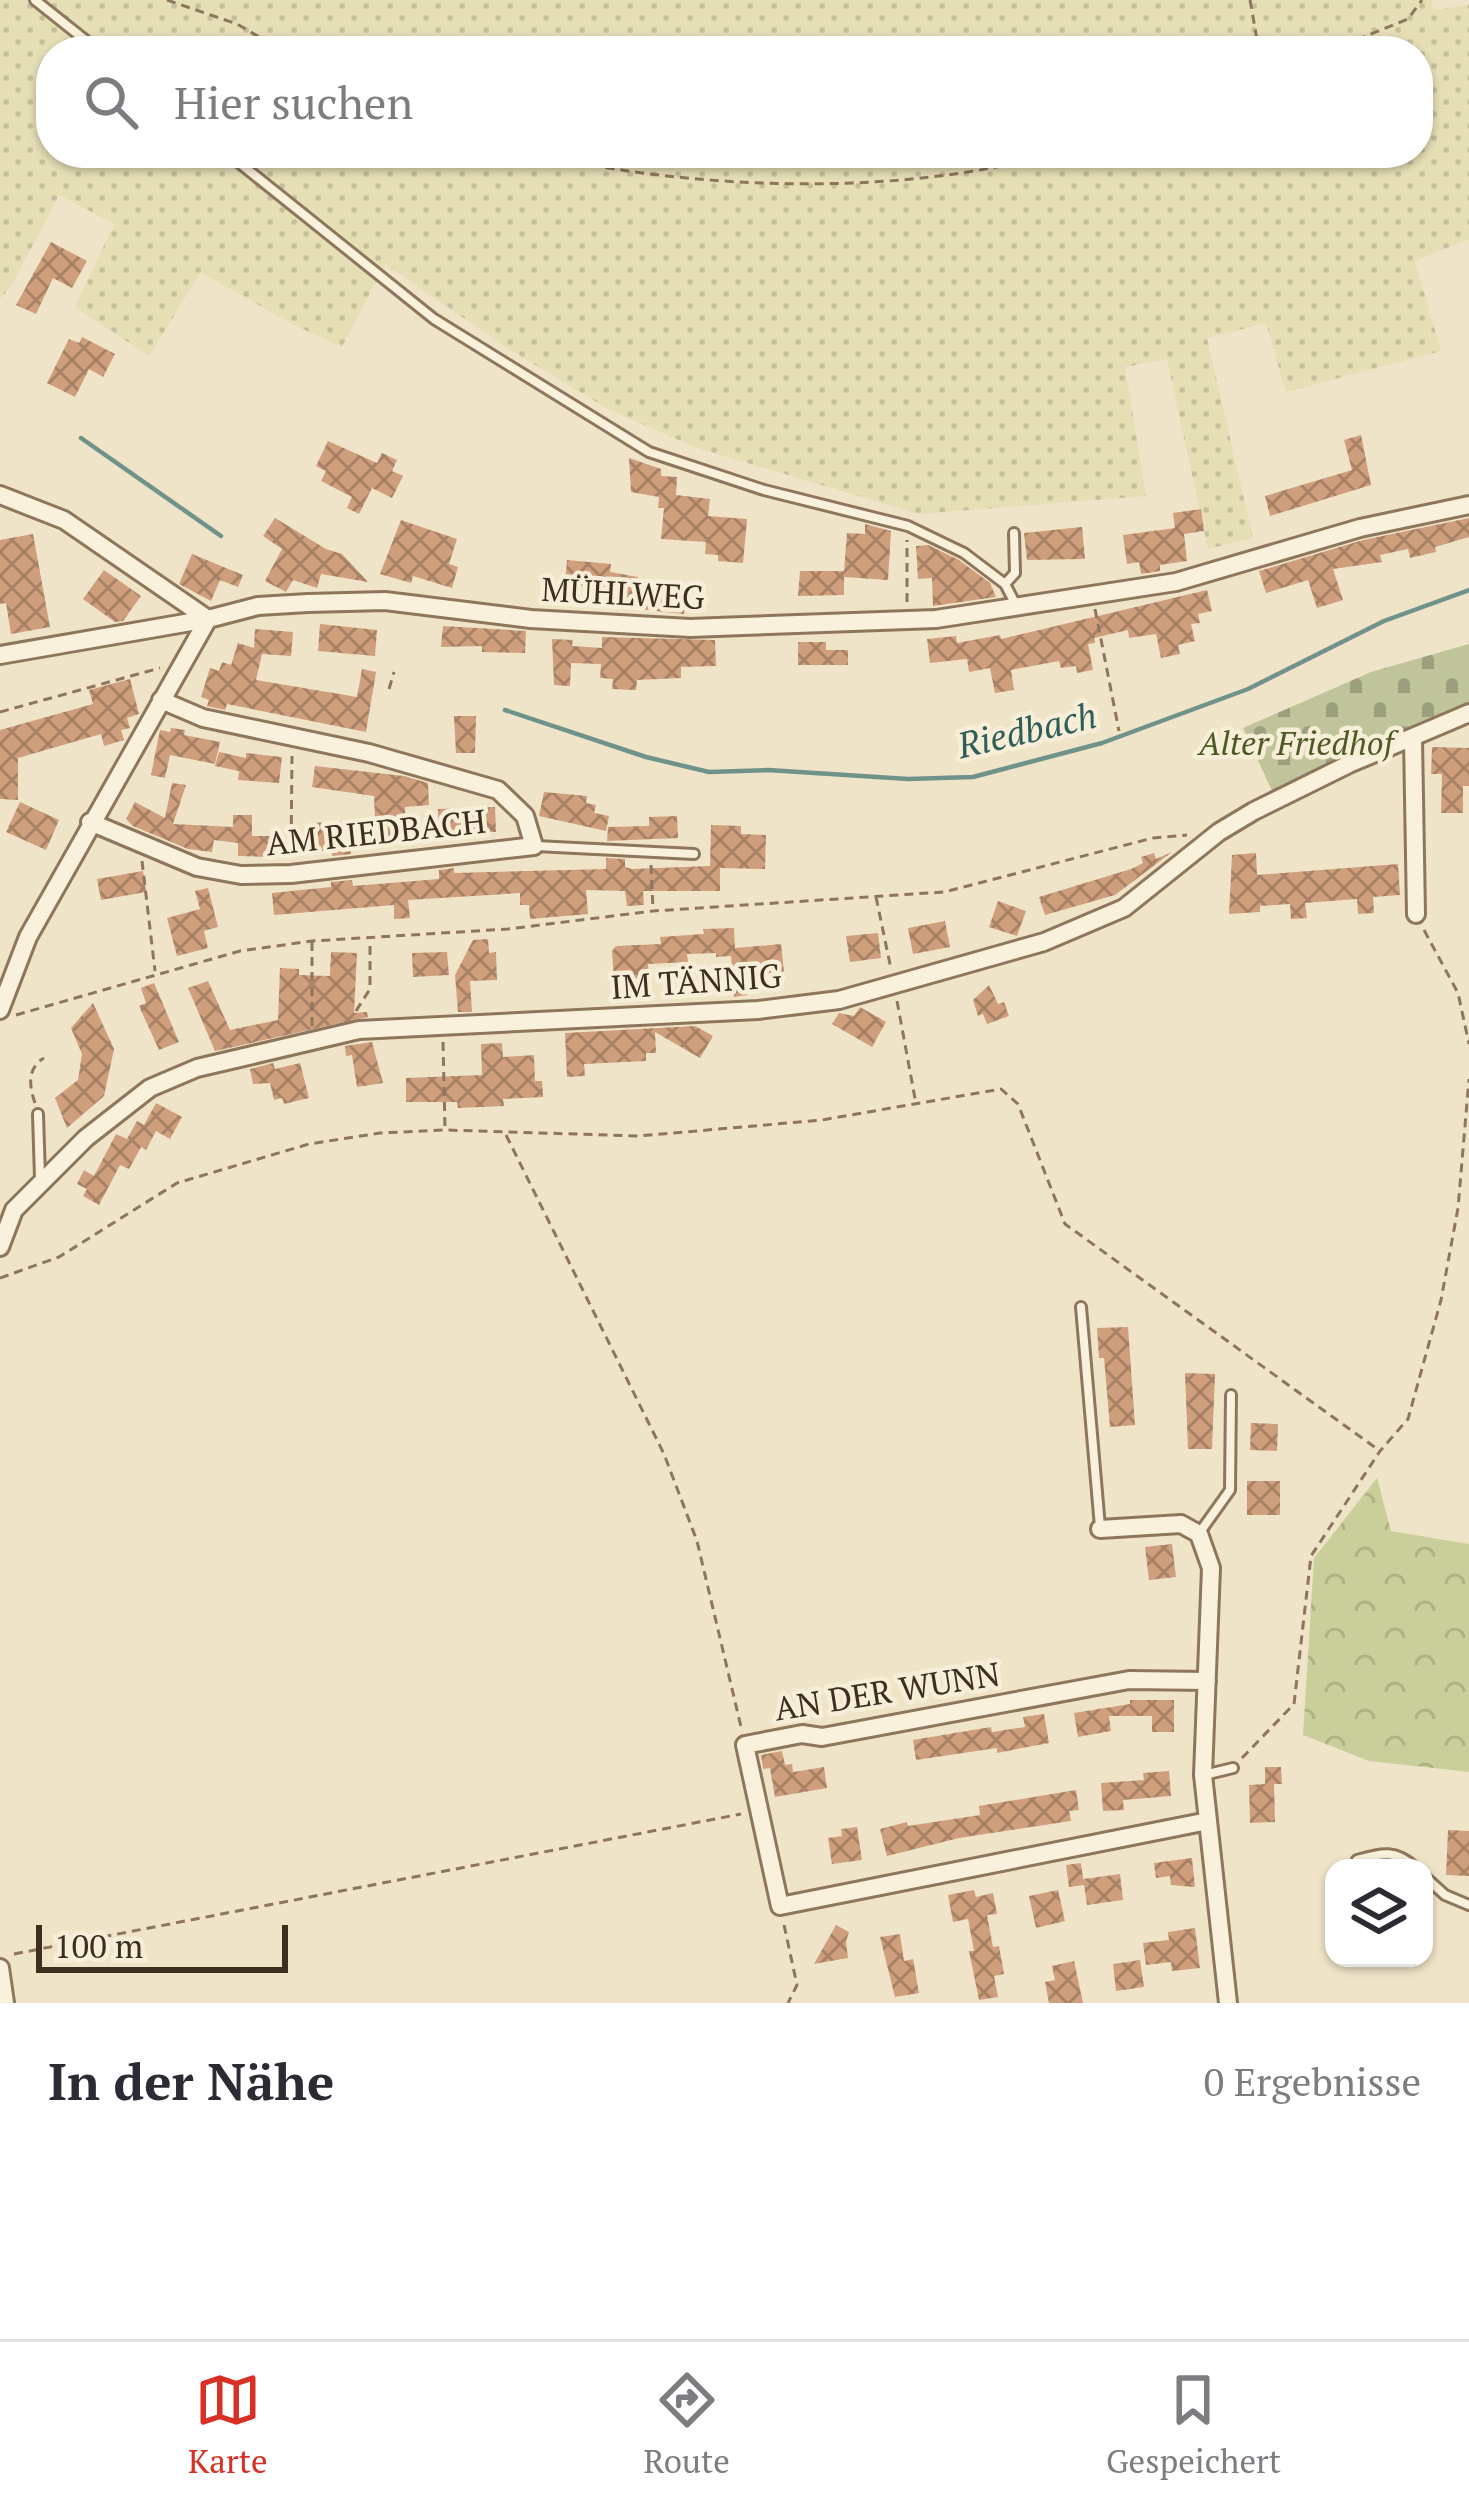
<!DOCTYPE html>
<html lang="de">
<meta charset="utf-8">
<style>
:root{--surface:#fff;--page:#f7f7f7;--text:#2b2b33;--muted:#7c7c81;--line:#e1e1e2;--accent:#d93025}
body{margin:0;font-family:"PT Serif",serif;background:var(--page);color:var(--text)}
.controls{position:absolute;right:36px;bottom:36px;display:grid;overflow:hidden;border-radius:24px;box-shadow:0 3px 9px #0004}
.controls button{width:108px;height:108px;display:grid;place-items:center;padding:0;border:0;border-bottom:3px solid var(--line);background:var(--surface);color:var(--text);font:60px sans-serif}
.scale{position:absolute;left:36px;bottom:30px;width:252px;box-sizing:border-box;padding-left:12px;border:6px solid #3d2e20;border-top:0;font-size:33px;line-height:42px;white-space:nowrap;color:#3d2e20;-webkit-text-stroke:9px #f7eed8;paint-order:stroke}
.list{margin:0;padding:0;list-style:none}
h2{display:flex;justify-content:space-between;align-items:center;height:156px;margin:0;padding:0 48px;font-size:51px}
h2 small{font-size:39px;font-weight:400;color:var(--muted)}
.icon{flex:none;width:66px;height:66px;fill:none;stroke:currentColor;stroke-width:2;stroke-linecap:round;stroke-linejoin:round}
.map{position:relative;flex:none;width:1469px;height:2003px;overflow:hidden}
.search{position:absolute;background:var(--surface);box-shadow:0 3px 9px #0004;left:36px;right:36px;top:36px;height:132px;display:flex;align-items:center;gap:30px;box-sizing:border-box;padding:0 42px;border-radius:48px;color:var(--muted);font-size:45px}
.sheet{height:336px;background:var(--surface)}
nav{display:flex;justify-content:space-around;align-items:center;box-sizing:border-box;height:168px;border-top:3px solid var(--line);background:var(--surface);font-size:33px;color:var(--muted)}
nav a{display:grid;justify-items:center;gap:6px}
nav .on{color:var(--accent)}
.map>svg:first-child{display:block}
.farmland{fill:url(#farmland-dots);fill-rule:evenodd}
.forest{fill:url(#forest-crowns)}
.cemetery{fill:url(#cemetery-stones)}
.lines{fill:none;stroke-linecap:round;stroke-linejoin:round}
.stream{stroke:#6f938a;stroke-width:4.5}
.building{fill:url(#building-cross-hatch)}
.service-casing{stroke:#8d765c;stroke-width:14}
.minor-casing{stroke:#8d765c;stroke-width:22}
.path{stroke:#8d765c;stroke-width:3;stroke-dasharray:9 6;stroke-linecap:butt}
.service{stroke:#faf1dc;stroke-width:8}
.minor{stroke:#faf1dc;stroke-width:16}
.labels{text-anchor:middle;stroke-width:9;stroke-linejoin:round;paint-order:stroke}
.street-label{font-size:33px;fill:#3d2e20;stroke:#f7eed8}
.park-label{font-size:33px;font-style:italic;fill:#4d5a26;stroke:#f7eed8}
.water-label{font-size:36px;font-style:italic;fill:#2f5d5a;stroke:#f7eed8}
</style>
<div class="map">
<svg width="1469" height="2003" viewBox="0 0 1469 2003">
<defs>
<pattern id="farmland-dots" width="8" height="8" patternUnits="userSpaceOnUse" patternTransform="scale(3)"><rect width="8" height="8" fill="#e6deb5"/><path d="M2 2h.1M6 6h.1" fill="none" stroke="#c6bf9b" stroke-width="1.8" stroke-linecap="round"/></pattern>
<pattern id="forest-crowns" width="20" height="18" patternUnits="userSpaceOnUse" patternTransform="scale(3)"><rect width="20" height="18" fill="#c9cf9b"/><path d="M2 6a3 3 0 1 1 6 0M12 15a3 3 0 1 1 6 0" fill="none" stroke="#aeb285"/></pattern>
<pattern id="cemetery-stones" width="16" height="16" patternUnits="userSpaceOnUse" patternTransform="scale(3)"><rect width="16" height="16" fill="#bfc49a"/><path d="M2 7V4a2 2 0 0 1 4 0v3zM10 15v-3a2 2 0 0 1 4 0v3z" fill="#9ca07d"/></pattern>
<pattern id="building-cross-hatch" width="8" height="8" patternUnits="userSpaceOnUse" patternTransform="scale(3)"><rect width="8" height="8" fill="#cf9f7d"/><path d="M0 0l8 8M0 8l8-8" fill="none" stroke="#a98266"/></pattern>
</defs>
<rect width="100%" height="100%" fill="#f0e4c8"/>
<path class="farmland" d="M0,0H1431L1434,10L1469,5V239L1415,261L1441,351L1286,392L1266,323L1207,338L1253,538L1208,549L1167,359L1125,367L1146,496L919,514L697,448L608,409L504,346L385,264L342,347L292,324L201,272L149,356L75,307L114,224L59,195L12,285L0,299ZM51,51H1418V153H51Z"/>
<path class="forest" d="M1377,1478L1391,1531L1469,1544V1772L1369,1761L1303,1735L1314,1558Z"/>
<path class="cemetery" d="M1469,644V706L1273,793L1243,728L1371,672Z"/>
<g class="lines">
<path class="stream" d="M81,438L221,536
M505,710L646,757L709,772L768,770L908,779L973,777L1102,743L1248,689L1384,621L1469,590"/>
</g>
<path class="building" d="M51,242L87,261L72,288L53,278L36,314L16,305Z
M82,337L115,354L103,377L89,369L75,397L47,383L69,339L79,343Z
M1361,435L1371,485L1270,516L1265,496L1352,470L1344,440Z
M328,441L377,463L382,453L397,460L392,471L403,476L392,498L372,488L359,514L347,508L352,497L321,481L326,471L316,466Z
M629,458L661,469V476L677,477L676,495L710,499L708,516L747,519L743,563L718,561V555L705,554L706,542L661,539L664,508H658L659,497L631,492Z
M1201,509L1204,531L1184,534L1187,561L1160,565V571L1141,574L1139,562L1127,564L1123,535L1175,528L1173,513Z
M275,518L326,549L342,554L368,582L321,574L317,588L293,580L286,592L265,581L282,549L263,536Z
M1469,518V537L1435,547L1436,552L1410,558L1408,549L1380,555L1382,562L1333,569L1343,600L1317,608L1308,580L1266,593L1259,571L1363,540Z
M401,520L457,539L449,564L458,567L452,588L413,576L411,583L380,574Z
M865,524L891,531L888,580L844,577V595L798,596L800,571H844L847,533L865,534Z
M1082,527L1085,559L1027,560L1024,533Z
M33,534L50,627L11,634L6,603L0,604V540Z
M928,545L959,560L990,583L996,597L933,606L932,578L918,579L916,546Z
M192,554L243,575L238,587L220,580L211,601L179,584Z
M567,560L611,564L610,572L638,577L635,589L686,595L684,614L610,606L613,588L565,584Z
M104,570L141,596L123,621L115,622L83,599Z
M1207,590L1212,611L1198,614L1200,623L1191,624L1195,641L1178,645L1180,654L1161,658L1156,634L1129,638L1128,630L1115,633L1094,638L1095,643L1088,644L1093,670L1077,673L1076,666L1061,668L1059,661L1011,670L1014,690L995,693L990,668L969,672L967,659L930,663L927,639L956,636L957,643L1000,635L1001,639Z
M320,624L377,630L375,656L318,651Z
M443,626L526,631L525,653L482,652V646L441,647Z
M255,629L293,632L291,656L262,654L256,680L357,697L362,669L376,672L366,732L227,704L225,710L207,706L209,700L201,697L210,668L219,671L222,662L231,665L238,643L254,648Z
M602,637L715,640L716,666L681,667V678L637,680L636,690L612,689L613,679L600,678L601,664L571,663L570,686L554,685L552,639L573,640L572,646L602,648Z
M798,642H826V650H848V665H798Z
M130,679L139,714L127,718L130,728L121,730L124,740L104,746L101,734L18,758V800L0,799V730L93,704L89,690Z
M454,716H476L475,753H456Z
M171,728L185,730L184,735L220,742L215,764L170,755L165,778L151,775L160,730L170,732Z
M1432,747L1469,748V786H1463V813H1441L1442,774H1431Z
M219,752L246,758V753L282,757L279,783L238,780L239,771L215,766Z
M315,766L404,776L428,783L429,805L405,807L406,831H398V840L376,841L374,796L312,787Z
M172,783L186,785L173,824L233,827V815H252V836H276L275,857L238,856V843L214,840L215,833L212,852L188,849L133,826L126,819L135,802L165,818Z
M544,792L587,796L586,803L596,805L594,813L609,816L606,831L539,816Z
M20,802L59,820L46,850L6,832Z
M495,807L496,832H439L438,809Z
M677,816L678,838L607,841L608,827L649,826V817Z
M341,821L342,844H350L351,854L332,856V851H315L313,823Z
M711,825L741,826V834L766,835L765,869L720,868V891H643L644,905L627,906L625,891L586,890L588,914L530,919L529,905H520V893L408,900L410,918L394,919V905L274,915L272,893L331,887V882L352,880L353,886L439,879V870L454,868V873L606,869V858L625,859V867L632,869L710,866Z
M1172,852L1115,895L1045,915L1039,897L1131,869L1143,863L1141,857L1154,853L1156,859Z
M1256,853L1257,875L1398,864L1400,895L1373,897L1374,913L1358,914L1357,899L1305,903L1307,918L1291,919L1290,904L1260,906V912L1229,914L1232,855Z
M143,871L146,892L101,900L97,879Z
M208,888L218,927L204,931L208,948L177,956L167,918L200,909L195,891Z
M998,901L1026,911L1017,936L989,927Z
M945,921L950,947L913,954L908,928Z
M734,928L735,948L781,944L784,972L746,975L747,995L734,997L731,956L716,957V953L687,954L688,962L648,964L649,977L638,978L639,984L619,985V979H614L612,951L616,946L661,944L660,937L704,934L703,929Z
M878,933L881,958L850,962L846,936Z
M488,939L489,953L496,952L497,980L470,981L472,1012H458L455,975L473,940Z
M331,952L357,953L354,1013L367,1012L368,1017L215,1051L188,988L208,981L230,1030L278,1020L280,968L299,969V975L330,976Z
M447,952L449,975L413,977L412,953Z
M154,983L179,1042L159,1050L139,1006L146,1003L141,988Z
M989,985L998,1004L1004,1002L1009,1016L987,1024L983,1014L978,1016L973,1000Z
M93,1003L114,1049L104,1096L67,1128L55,1098L78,1080L82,1054L71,1028Z
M860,1007L886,1022L872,1047L832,1024L839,1013L854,1016Z
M695,1026L713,1036L700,1058L655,1032L656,1053H646V1061L584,1064L585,1076L567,1077L565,1033Z
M372,1042L383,1083L357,1087L352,1055L346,1056L345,1046Z
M502,1043L503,1057L534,1055L535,1081H542L543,1097L503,1099L504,1106L458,1108L457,1102H406V1078L482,1075L481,1044Z
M273,1063L275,1069L300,1063L309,1098L284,1104L282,1098L274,1100L270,1083L253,1084L250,1069Z
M156,1103L182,1117L170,1139L156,1131L146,1150L141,1147L129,1169L120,1165L99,1205L83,1196L87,1189L77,1184L84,1170L94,1176L116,1134L127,1139L137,1121L144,1125Z
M1128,1327L1135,1425L1110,1427L1104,1358H1099L1097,1328Z
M1185,1373L1215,1374L1212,1449H1188Z
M1251,1423L1278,1424L1277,1451L1250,1450Z
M1247,1481H1280V1515H1247Z
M1172,1544L1176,1577L1149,1580L1145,1547Z
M1130,1700H1174V1732H1152V1716H1109L1111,1731L1078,1737L1074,1713L1130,1704Z
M1044,1714L1049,1743L997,1753V1748L916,1760L913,1740L991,1727L992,1732L1025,1727L1023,1717Z
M782,1751L785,1765L792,1764L793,1772L824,1767L827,1788L775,1797L770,1768L763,1769L761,1755Z
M1265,1767H1281L1282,1784H1274L1275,1822L1250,1823L1249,1785L1265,1784Z
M1169,1771L1171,1796L1123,1800L1124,1810L1103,1811L1101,1783L1144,1780L1143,1773Z
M1076,1790L1079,1810L1069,1811L1071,1821L959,1838L887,1856L880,1829L907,1822L908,1826L980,1815L979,1806Z
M857,1827L862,1860L832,1864L828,1838L842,1836L841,1829Z
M1448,1830L1469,1831V1876L1446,1875Z
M1192,1858L1195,1887L1171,1885L1170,1876L1156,1878L1154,1863Z
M1081,1863L1083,1879L1120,1874L1123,1900L1087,1905L1084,1885L1069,1887L1066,1865Z
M974,1890L976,1897L993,1893L997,1914L987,1915L993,1947L999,1946L1004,1974L994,1976L998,1997L979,2000L969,1951H974L968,1919L953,1922L948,1895Z
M1058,1890L1065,1921L1036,1928L1029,1896Z
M836,1925L849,1932L846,1942L848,1958L814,1964Z
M1195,1928L1200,1968L1172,1971L1171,1962L1146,1965L1143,1943L1169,1940L1168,1932Z
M900,1934L904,1961L913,1959L919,1993L895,1997L880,1937Z
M1140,1960L1144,1987L1116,1991L1113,1964Z
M1074,1961L1083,2003H1049L1045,1982L1055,1980L1052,1966Z"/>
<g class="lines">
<defs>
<path id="service" d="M35,0L99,51
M227,153L434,319L649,452L764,490L908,526L964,553L1005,584L1017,607
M1005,584L1015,573L1014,533
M536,846L694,854
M38,1114L40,1178
M1081,1307L1100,1527
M1200,1532L1230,1490L1231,1395
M1204,1775L1233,1768
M1357,1860C1382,1853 1395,1849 1416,1868
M1424,1876L1445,1895L1469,1905"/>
<path id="minor" d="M0,495L64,520L208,619
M0,655L208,619L258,606L308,603L385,601L531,619L690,628L936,619L1176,582L1360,528L1469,505
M1413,739L1416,914
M90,822L197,867L241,875L291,874L534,846L525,816L498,790L369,753L203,718L161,700
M0,1010L28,937L208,619
M0,1247L14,1210L86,1138L150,1088L197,1068L359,1030L758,1010L839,1000L1044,942L1124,908L1219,832L1254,811L1349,764L1469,713
M1100,1529L1181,1524L1199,1534L1211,1568L1203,1775L1228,2003
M1207,1681L1129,1680L822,1737L802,1734L745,1745L780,1906L1208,1821
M0,1968L5,2003"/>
</defs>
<use href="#service" class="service-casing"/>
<use href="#minor" class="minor-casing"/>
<path class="path" d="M167,0L237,24L283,51
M1250,0L1259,51
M1329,51L1408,19L1422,0
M532,153C690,190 898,198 1055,153
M907,602V540
M1095,609L1119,731
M389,689L394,672
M0,712L160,668
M291,854L292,756
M142,861L155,971
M651,865L653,909
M876,897L891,969
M1424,930L1458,993L1469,1044
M897,1001L916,1104
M356,1011L370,989V941
M16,1015L240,951L312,941L508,929L653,911L944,892L1153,838L1187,835
M312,1026V941
M443,1042L445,1128
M35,1103C29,1086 27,1068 44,1058
M506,1135L664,1454L697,1541L742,1731
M0,1278L59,1257L177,1183L309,1144L380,1133L445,1130L639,1136L822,1120L1001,1089L1018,1104L1065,1224L1380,1451
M1242,1758L1294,1704L1311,1556L1380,1451L1408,1419L1441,1300L1458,1208L1469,1079
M784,1925L797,1985L788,2003
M14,1954L741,1814"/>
<use href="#service" class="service"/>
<use href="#minor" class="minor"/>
</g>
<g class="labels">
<g class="street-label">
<text transform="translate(623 593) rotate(3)" y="12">MÜHLWEG</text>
<text transform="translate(376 832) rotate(-6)" y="12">AM RIEDBACH</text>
<text transform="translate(696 981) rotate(-4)" y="12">IM TÄNNIG</text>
<text transform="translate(887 1691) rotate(-9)" y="12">AN DER WUNN</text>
</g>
<g class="park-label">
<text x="1296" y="755">Alter Friedhof</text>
</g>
<g class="water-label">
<text transform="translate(1027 730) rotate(-13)" y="13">Riedbach</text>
</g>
</g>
</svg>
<div class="controls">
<button><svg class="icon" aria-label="layers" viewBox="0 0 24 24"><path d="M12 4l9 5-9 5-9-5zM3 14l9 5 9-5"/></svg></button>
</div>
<div class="scale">100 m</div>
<div class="search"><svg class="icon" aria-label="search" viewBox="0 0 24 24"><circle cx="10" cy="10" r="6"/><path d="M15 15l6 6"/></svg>Hier suchen</div>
</div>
<section class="sheet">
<h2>In der Nähe<small>0 Ergebnisse</small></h2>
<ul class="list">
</ul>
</section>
<nav>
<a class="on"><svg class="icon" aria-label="map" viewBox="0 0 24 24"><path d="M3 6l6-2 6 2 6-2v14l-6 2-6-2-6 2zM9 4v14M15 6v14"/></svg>Karte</a>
<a><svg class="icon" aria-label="directions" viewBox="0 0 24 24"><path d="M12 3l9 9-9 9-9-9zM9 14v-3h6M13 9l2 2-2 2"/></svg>Route</a>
<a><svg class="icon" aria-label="saved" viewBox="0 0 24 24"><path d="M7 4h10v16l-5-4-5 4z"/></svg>Gespeichert</a>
</nav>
